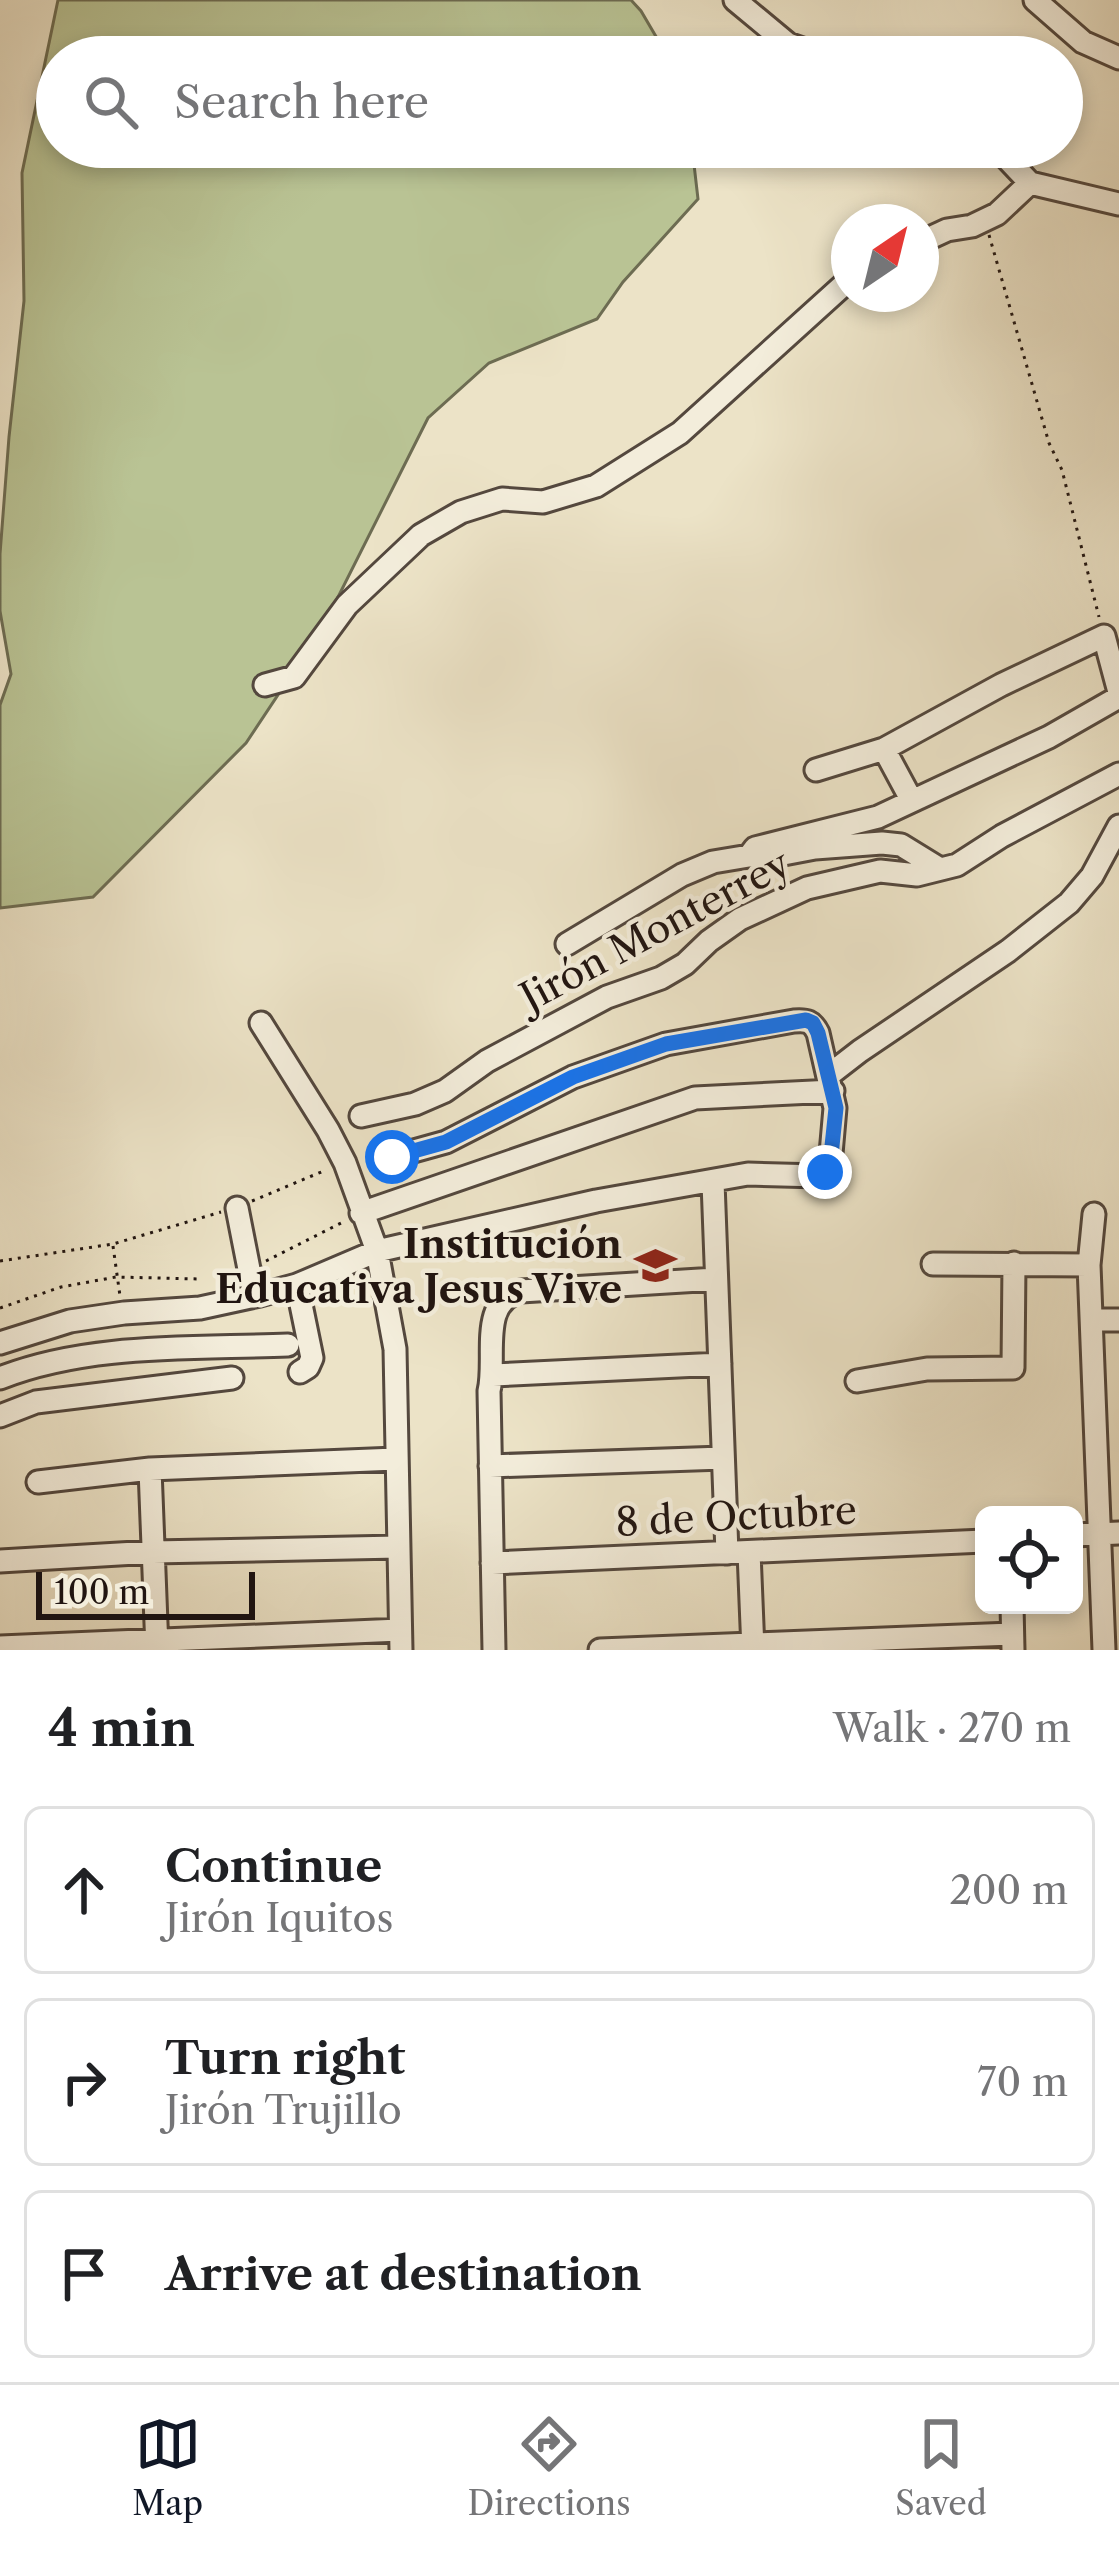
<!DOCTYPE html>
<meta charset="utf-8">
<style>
:root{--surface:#fff;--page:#f2f2f2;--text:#202124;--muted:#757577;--line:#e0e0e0;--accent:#111827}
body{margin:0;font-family:"Libre Caslon Text",serif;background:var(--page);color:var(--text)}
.controls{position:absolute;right:36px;bottom:36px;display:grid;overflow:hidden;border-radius:18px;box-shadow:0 6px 18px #0003}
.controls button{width:108px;height:108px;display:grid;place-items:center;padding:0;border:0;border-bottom:3px solid var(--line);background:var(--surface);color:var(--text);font:60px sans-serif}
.compass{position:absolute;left:831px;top:204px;width:108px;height:108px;border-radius:50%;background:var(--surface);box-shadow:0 6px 18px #0003;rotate:35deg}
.scale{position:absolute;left:36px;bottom:30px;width:219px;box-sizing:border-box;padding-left:12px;border:6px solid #211511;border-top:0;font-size:33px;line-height:42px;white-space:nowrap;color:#211511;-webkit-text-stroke:9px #f3eddb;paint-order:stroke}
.stop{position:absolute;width:36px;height:36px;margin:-27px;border:9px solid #1a73e8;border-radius:50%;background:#fff}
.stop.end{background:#1a73e8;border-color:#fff;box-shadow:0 3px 12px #0008}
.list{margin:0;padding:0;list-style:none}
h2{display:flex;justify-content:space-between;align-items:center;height:156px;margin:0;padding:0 48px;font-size:51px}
h2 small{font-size:39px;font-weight:400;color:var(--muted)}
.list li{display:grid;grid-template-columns:78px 1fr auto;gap:36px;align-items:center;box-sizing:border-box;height:168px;margin:0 24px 24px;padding:0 24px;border:3px solid var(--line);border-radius:18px}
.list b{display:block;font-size:45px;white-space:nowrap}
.list p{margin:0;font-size:39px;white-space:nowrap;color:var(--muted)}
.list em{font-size:39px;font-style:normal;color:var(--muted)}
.icon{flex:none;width:66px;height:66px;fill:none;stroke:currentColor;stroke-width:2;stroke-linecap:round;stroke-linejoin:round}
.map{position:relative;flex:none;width:1119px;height:1650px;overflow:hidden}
.search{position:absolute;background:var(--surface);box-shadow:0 6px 18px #0003;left:36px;right:36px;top:36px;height:132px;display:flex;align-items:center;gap:30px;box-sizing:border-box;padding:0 42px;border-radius:66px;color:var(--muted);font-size:45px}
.sheet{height:732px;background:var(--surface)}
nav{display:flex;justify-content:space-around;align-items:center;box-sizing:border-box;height:168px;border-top:3px solid var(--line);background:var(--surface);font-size:33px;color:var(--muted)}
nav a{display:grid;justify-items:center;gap:6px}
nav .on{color:var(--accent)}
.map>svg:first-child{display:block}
.green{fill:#b9c394;stroke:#6d6c52;stroke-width:3}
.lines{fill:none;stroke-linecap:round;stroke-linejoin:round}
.minor-casing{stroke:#54483e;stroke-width:27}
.path{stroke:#211511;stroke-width:3;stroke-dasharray:3 6;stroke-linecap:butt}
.minor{stroke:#f3eddb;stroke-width:21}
.route{stroke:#1a73e8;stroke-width:15}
.labels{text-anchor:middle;stroke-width:9;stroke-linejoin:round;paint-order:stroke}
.street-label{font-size:39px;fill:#211511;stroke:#f3eddb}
.poi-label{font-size:39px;font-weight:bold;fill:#211511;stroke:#f3eddb;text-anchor:end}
</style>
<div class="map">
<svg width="1119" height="1650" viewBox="0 0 1119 1650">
<rect width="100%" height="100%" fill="#ece3c7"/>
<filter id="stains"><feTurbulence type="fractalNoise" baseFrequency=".00167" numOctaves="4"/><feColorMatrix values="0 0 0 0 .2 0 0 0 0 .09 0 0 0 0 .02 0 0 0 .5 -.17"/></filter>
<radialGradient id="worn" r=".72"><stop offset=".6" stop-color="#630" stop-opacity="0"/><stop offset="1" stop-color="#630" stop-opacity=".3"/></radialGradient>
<path class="green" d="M58,0H631L641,11L668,57H57V147H692L698,199L623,282L597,319L489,363L428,418L323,627L246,743L93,897L0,908V705L11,674L0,611V554L9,437L24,301L22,173Z"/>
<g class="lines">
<defs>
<path id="minor" d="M735,0L788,44L825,57
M1035,0L1083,42L1119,58
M996,147L1030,183
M921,242L947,230L972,226L997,214L1030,183L1119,204
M265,685L294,677L347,605L421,535L461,512L502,499L543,502L596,486L680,433L849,280
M884,749L912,801
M816,770L884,749L1001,685L1104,636L1119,692
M749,856L755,848L878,817L1049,737L1119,697
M567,944L682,875L713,862L749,856H773L815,848L882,843L901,845L940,869
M261,1023L328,1130L345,1163L377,1251L395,1349L401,1650
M829,1075L860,1051L1008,951L1069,903L1092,876L1119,826
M361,1116L415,1104L445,1091L487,1061L607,997L661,978L685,964L709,941L740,919L807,888L880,871L917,875L957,865L1002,836L1119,774
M713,1182L727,1553
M237,1208L249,1269L260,1295
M361,1213L695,1098L833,1091
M1094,1214L1089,1265L1104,1650
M933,1264L1089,1265
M297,1285L312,1358L308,1367L300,1372
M1093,1320H1119
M0,1343L70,1321L124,1313L200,1308L260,1295L297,1285L377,1251L596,1201L748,1174L820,1176L830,1165L835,1108L818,1033C812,1021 807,1020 794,1021L666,1044L573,1077L446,1142L392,1157
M493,1375L720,1364
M0,1378C89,1343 193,1349 288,1345
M857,1381L927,1369L1013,1368L1014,1263
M0,1416L36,1402L232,1378
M490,1466L723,1458
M150,1469L157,1649
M38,1482L150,1469L396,1459
M1074,1535L1119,1533
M749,1552L753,1650
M0,1561L153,1552L398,1547
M492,1563L984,1541
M1012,1605L1013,1650
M0,1647L400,1630
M494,1650L489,1391C497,1358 478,1301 521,1291L716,1279
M600,1650L1012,1634"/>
</defs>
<use href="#minor" class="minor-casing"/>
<path class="path" d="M989,235L1049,443L1062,470L1099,617
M252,1201L326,1170
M113,1246L120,1296
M0,1261L113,1244L221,1212
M266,1261L343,1222
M0,1308L61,1287L116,1277L200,1279"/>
<use href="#minor" class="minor"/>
</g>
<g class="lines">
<path class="route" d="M392,1157L446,1142L573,1077L666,1044L806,1020L813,1023L818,1033L836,1108L830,1165L825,1172"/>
</g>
<defs>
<symbol id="school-bare" viewBox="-9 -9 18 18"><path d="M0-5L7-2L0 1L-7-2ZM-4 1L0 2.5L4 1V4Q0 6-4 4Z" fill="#8f2418" stroke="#f3eddb" stroke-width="2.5" paint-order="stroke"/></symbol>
</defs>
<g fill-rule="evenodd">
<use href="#school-bare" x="626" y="1236" width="59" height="59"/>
</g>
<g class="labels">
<g class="street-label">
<text transform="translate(655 930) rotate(-28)" y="14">Jirón Monterrey</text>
<text transform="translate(736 1516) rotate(-3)" y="14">8 de Octubre</text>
</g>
<g class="poi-label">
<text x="622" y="1258">Institución<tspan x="622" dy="45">Educativa Jesus Vive</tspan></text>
</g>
</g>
<rect width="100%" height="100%" filter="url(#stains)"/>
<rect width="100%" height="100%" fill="url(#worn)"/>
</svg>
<div class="controls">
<button><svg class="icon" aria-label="locate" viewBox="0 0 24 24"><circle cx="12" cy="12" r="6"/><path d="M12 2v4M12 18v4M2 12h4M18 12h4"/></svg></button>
</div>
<svg class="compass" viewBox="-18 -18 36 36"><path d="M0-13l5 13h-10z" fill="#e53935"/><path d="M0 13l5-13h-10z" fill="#757577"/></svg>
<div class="scale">100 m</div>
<div class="stop" style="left:392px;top:1157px"></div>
<div class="stop end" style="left:825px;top:1172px"></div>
<div class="search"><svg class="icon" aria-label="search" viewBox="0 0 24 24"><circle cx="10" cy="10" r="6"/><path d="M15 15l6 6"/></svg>Search here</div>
</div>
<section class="sheet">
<h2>4 min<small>Walk · 270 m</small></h2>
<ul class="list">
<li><svg class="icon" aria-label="ahead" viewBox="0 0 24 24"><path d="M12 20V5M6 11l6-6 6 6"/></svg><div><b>Continue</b><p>Jirón Iquitos</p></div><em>200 m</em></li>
<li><svg class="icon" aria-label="right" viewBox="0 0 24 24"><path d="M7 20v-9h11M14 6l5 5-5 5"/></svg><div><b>Turn right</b><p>Jirón Trujillo</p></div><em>70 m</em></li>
<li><svg class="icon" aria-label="arrive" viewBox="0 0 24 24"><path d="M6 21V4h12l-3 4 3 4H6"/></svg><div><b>Arrive at destination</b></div></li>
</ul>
</section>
<nav>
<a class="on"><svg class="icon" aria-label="map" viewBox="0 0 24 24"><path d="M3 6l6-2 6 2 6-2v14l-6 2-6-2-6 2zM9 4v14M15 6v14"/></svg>Map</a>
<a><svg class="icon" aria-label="directions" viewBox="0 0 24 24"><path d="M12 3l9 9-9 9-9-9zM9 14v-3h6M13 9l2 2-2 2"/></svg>Directions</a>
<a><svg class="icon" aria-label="saved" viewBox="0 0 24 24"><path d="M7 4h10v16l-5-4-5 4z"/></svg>Saved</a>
</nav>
